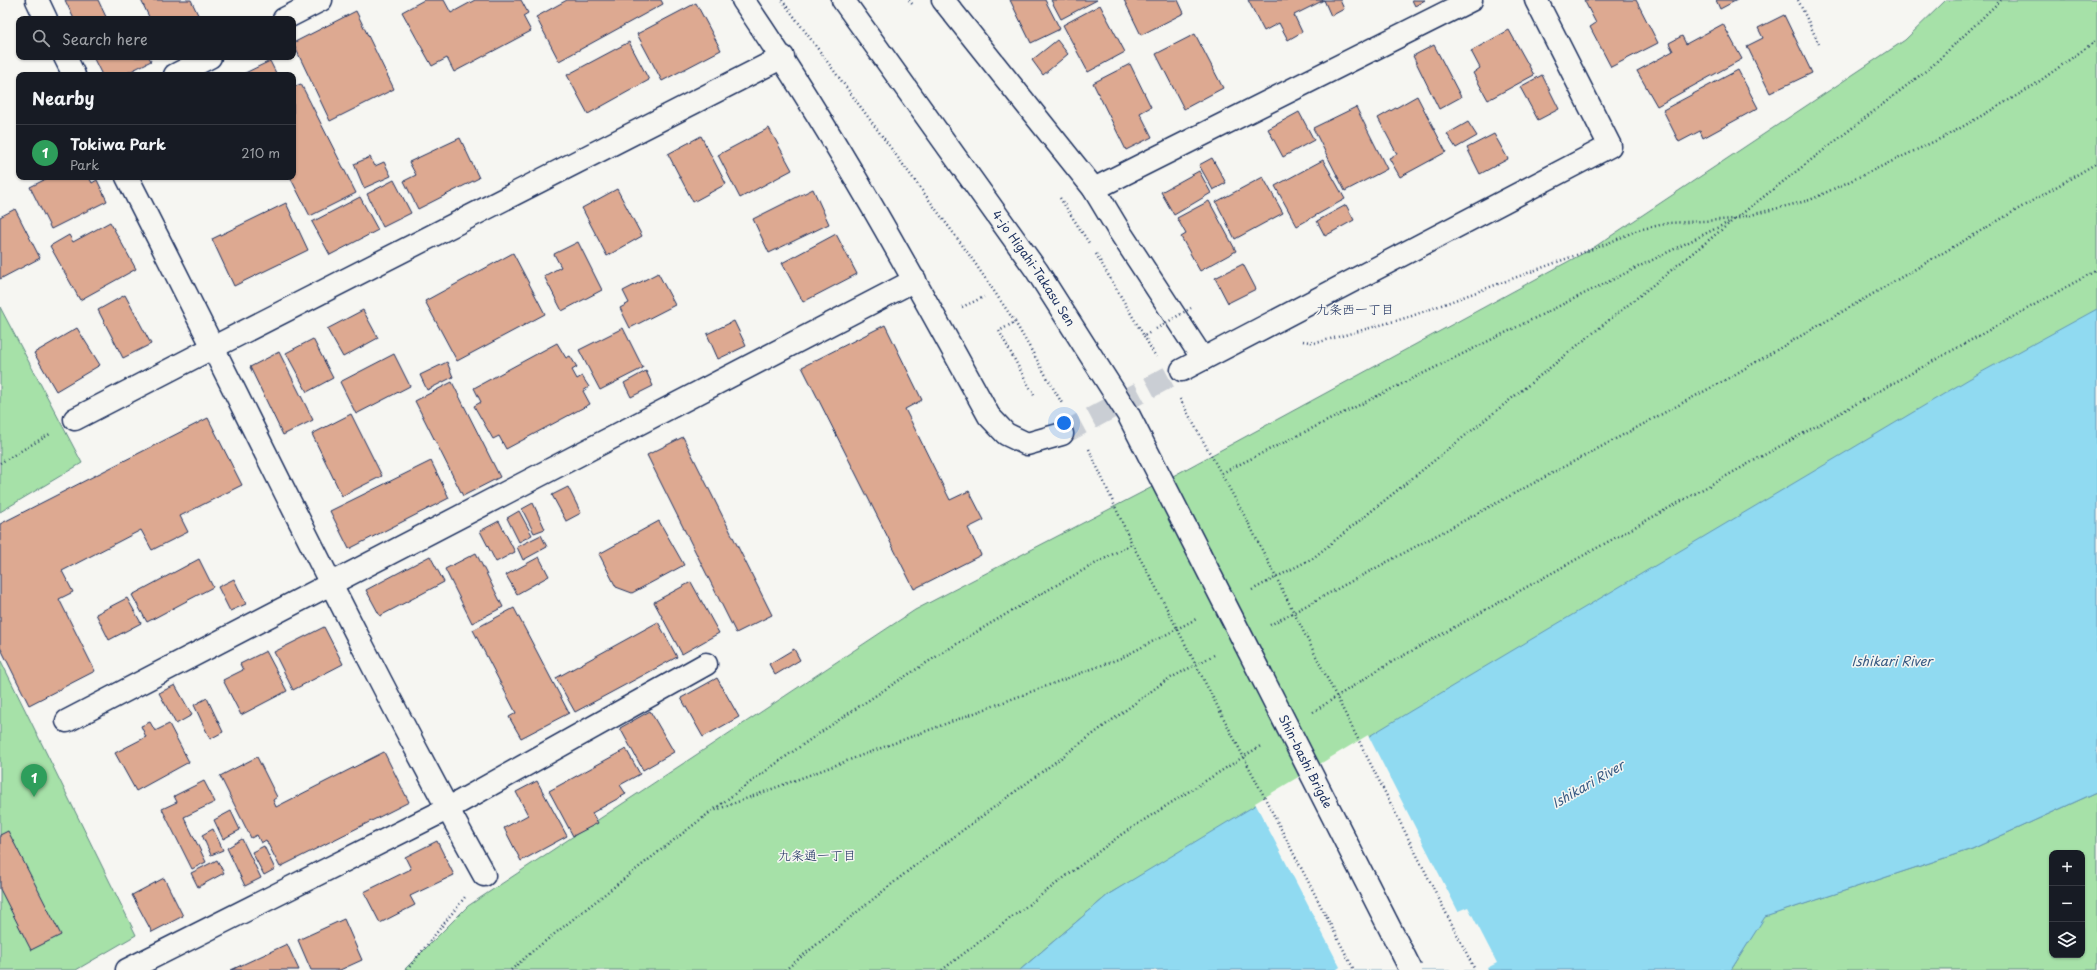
<!DOCTYPE html>
<meta charset="utf-8">
<style>
:root{--surface:#171b24;--page:#242831;--text:#f1f3f6;--muted:#9ea1a6;--line:#363941;--accent:#919bb2}
body{margin:0;font-family:"Playpen Sans","Klee One",sans-serif;background:var(--page);color:var(--text)}
.controls{position:absolute;right:12px;bottom:12px;display:grid;overflow:hidden;border-radius:8px;box-shadow:0 1px 3px #0004}
.controls button{width:36px;height:36px;display:grid;place-items:center;padding:0;border:0;border-bottom:1px solid var(--line);background:var(--surface);color:var(--text);font:20px sans-serif}
.you{position:absolute;left:1064px;top:423px;width:14px;height:14px;margin:-10px;border:3px solid #fff;border-radius:50%;background:#1a73e8;box-shadow:0 0 0 6px #1a73e833}
.badge{display:grid;place-items:center;width:26px;height:26px;border-radius:50%;background:var(--accent);color:#fff;font-size:13px;font-weight:700}
.pin{position:absolute;translate:-50% -33px;filter:drop-shadow(0 1px 2px #0008)}
.pin::after{content:'';position:absolute;top:21px;width:14px;height:12px;background:inherit;clip-path:polygon(0 0,100% 0,50% 100%)}
.list{margin:0;padding:0;list-style:none}
h2{display:flex;justify-content:space-between;align-items:center;height:52px;margin:0;padding:0 16px;font-size:17px}
h2 small{font-size:13px;font-weight:400;color:var(--muted)}
.list li{display:grid;grid-template-columns:26px 1fr auto;gap:12px;align-items:center;box-sizing:border-box;height:56px;padding:0 16px;border-top:1px solid var(--line)}
.list b{display:block;font-size:15px;white-space:nowrap}
.list p{margin:0;font-size:13px;white-space:nowrap;color:var(--muted)}
.list em{font-size:13px;font-style:normal;color:var(--muted)}
.icon{flex:none;width:22px;height:22px;fill:none;stroke:currentColor;stroke-width:2;stroke-linecap:round;stroke-linejoin:round}
.map{position:relative;flex:none;width:2097px;height:970px;overflow:hidden}
.search{position:absolute;background:var(--surface);box-shadow:0 1px 3px #0004;left:16px;top:16px;width:280px;height:44px;display:flex;align-items:center;gap:10px;box-sizing:border-box;padding:0 14px;border-radius:8px;color:var(--muted);font-size:15px}
.panel{position:absolute;background:var(--surface);box-shadow:0 1px 3px #0004;left:16px;top:72px;width:280px;height:108px;border-radius:8px}
.map>svg:first-child{display:block}
.green{fill:#a6e1a8;stroke:#608883;fill-rule:evenodd}
.water{fill:#90daf1;stroke:#6196b6}
.pier{fill:#f6f6f2}
.building{fill:#dda991;stroke:#1b2f5e}
.lines{fill:none;stroke-linecap:round;stroke-linejoin:round}
.minor-tunnel{stroke:#caced4;stroke-width:22;stroke-dasharray:22 11;stroke-linecap:butt}
.minor-casing{stroke:#1b2f5e;stroke-width:25}
.path{stroke:#1b2f5e;stroke-width:2.5;stroke-dasharray:1 3;stroke-linecap:butt}
.minor{stroke:#f6f6f2;stroke-width:22}
.minor-bridge-casing{stroke:#1b2f5e;stroke-width:25;stroke-linecap:butt}
.path-bridge{stroke:#1b2f5e;stroke-width:2.5;stroke-dasharray:1 3;stroke-linecap:butt}
.minor-bridge{stroke:#f6f6f2;stroke-width:22}
.labels{text-anchor:middle;stroke-width:3;stroke-linejoin:round;paint-order:stroke}
.street-label{font-size:12px;fill:#1b2f5e;stroke:#f6f6f2}
.neighbourhood-label{font-size:13px;fill:#1b2f5e;stroke:#f6f6f2}
.water-label{font-size:13px;font-style:italic;fill:#385a83;stroke:#f6f6f2}
</style>
<div class="map">
<svg width="2097" height="970" viewBox="0 0 2097 970">
<rect width="100%" height="100%" fill="#f6f6f2"/>
<filter id="ink" filterUnits="userSpaceOnUse"><feTurbulence type="fractalNoise" baseFrequency=".025" numOctaves="2"/><feDisplacementMap in="SourceGraphic" scale="8" xChannelSelector="R" yChannelSelector="G"/><feConvolveMatrix kernelMatrix="1 2 1 2 8 2 1 2 1" color-interpolation-filters="sRGB"/></filter>
<g filter="url(#ink)">
<path class="green" d="M1946,0H2097V320L1109,894L1020,970H404L468,906L915,610L1162,482L1593,248L1905,40Z
M0,307L82,463L0,512Z
M0,659L136,935L76,970H0Z
M2097,792V970H1731L1764,917L1972,849ZM2052,853H2082V955H2052Z"/>
<path class="water" d="M2097,309V792L1972,849L1765,917L1731,970H1020L1109,894L1409,712L1969,379Z"/>
<path class="pier" d="M1368,735L1458,911L1468,907L1497,963L1487,968L1488,970H1336L1340,967L1255,803Z"/>
<path class="building" d="M65,0H98L107,19H74Z
M141,0H191L200,19H150Z
M424,0H444L451,13L475,0H521L528,13L523,16L531,31L454,72L447,58L432,66L402,12Z
M567,0H661L663,4L559,61L536,17Z
M1010,0H1045L1060,29L1031,43Z
M1051,0H1097L1061,19Z
M1124,0H1178L1184,13L1141,35Z
M1248,0H1340L1344,9L1331,16L1324,0L1294,15L1302,32L1288,40L1279,23L1264,31Z
M1412,0H1425L1415,6Z
M1584,0H1636L1658,43L1611,67L1590,27L1596,23Z
M1716,0H1737L1720,9Z
M696,3L721,50L662,81L637,34Z
M1100,5L1125,52L1088,72L1063,25Z
M356,11L394,89L330,121L293,43Z
M1784,15L1812,73L1770,93L1747,46L1763,38L1758,28Z
M1723,24L1742,59L1657,106L1637,71L1673,51L1669,43L1682,36L1686,44Z
M1509,30L1534,75L1488,100L1473,73L1480,68L1471,51Z
M1195,34L1223,88L1184,109L1156,54Z
M1057,40L1068,54L1043,75L1032,60Z
M629,42L649,80L588,114L567,75Z
M1434,45L1461,97L1439,109L1413,56Z
M93,57H149L151,61L123,75H102Z
M270,61L277,75H241Z
M1130,64L1151,107L1140,113L1152,137L1126,150L1093,83Z
M1738,70L1758,108L1703,138L1700,131L1679,142L1663,110Z
M1542,75L1559,109L1538,120L1520,87Z
M301,84L356,193L310,216L290,177H293V87Z
M1417,96L1446,152L1400,177L1389,158L1397,154L1378,118Z
M1356,107L1387,169L1345,191L1313,128Z
M1299,112L1314,140L1283,157L1268,129Z
M1468,122L1477,136L1456,148L1447,134Z
M769,128L792,170L740,198L718,155Z
M1494,134L1508,159L1480,174L1467,148Z
M701,136L726,184L693,202L668,154Z
M460,138L479,178L418,209L404,181L416,175L409,162Z
M370,157L375,166L384,162L391,176L364,188L354,164Z
M1212,158L1226,183L1213,190L1199,165Z
M1323,160L1345,199L1297,226L1275,186Z
M1199,171L1211,193L1174,215L1161,192Z
M50,177H89L92,183L97,180L107,201L51,229L30,187Z
M1263,177L1283,213L1235,239L1216,202Z
M394,180L411,213L383,227L367,194Z
M617,189L642,236L607,256L582,208Z
M813,189L829,224L769,253L753,219Z
M360,197L378,230L330,255L312,222Z
M1209,201L1236,251L1200,271L1181,237L1186,234L1177,218Z
M286,203L308,250L234,286L212,239Z
M1346,205L1354,220L1325,236L1317,221Z
M15,209L40,258L0,279V217Z
M110,222L136,269L80,300L50,246L69,235L73,242Z
M836,234L857,274L803,302L782,263Z
M578,242L602,290L562,311L544,276L561,267L554,254Z
M513,253L545,314L457,361L425,301Z
M1243,264L1256,289L1228,303L1215,278Z
M658,273L675,305L630,328L620,308L629,303L623,291Z
M125,295L151,344L123,358L98,310Z
M363,310L378,338L343,357L327,329Z
M734,321L746,346L718,359L707,334Z
M885,325L922,400L905,409L950,500L969,491L984,520L968,528L981,555L914,589L802,367Z
M77,328L100,365L56,391L34,353Z
M623,328L643,368L600,390L579,350Z
M313,339L333,378L307,392L286,353Z
M557,343L566,358L570,356L577,367L572,370L577,379L582,376L589,387L583,391L590,404L506,449L499,436L493,439L474,406L481,402L474,388Z
M279,352L313,420L283,435L250,367Z
M394,354L410,386L356,414L340,382Z
M447,362L453,377L427,390L420,375Z
M646,371L653,386L631,397L624,383Z
M452,382L500,477L463,496L415,401Z
M351,414L382,476L342,496L312,434Z
M208,418L242,485L180,516L188,532L152,550L141,530L62,571L73,592L59,599L95,671L29,705L0,647V524Z
M683,437L772,615L736,633L647,455Z
M431,461L449,498L349,549L330,511Z
M568,487L581,513L566,521L552,495Z
M533,503L545,529L534,533L522,509Z
M519,511L532,535L519,542L507,518Z
M499,521L515,552L496,562L480,531Z
M659,521L684,565L632,593L616,587L599,554Z
M541,535L547,547L523,560L517,547Z
M476,553L503,607L472,623L445,569Z
M430,556L444,582L380,616L366,590Z
M539,557L549,576L517,594L506,575Z
M199,559L213,587L147,622L132,595Z
M234,579L246,604L230,611L218,587Z
M691,582L719,633L682,654L654,602Z
M127,598L141,623L109,640L96,614Z
M514,608L569,713L521,738L509,717L516,713L473,630Z
M658,622L677,657L575,712L556,678Z
M324,627L343,664L293,690L274,652Z
M794,649L800,660L775,675L769,664Z
M266,651L287,691L241,715L223,680L243,670L240,664Z
M717,678L739,717L703,737L681,698Z
M175,685L192,715L176,724L159,693Z
M207,698L223,732L210,739L194,705Z
M650,711L674,752L643,770L620,728Z
M150,722L155,731L169,724L189,762L136,791L115,753L146,737L141,726Z
M626,749L640,774L620,785L626,794L592,813L598,823L573,836L549,791Z
M384,752L409,802L280,867L266,840L261,843L257,835L251,838L220,776L257,757L277,797L273,800L276,807Z
M204,781L215,802L184,817L206,862L192,869L162,809L177,802L174,796Z
M537,781L567,836L521,861L504,828L528,815L516,792Z
M231,811L240,830L223,839L214,820Z
M213,829L223,850L211,855L202,835Z
M8,831L61,935L31,950L0,889V835Z
M242,839L261,878L245,886L227,848Z
M437,841L454,875L410,896L415,905L380,923L364,892L411,869L405,857Z
M264,846L275,869L264,875L252,852Z
M217,860L224,873L198,887L191,873Z
M164,878L183,916L152,932L132,895Z
M344,919L362,960L340,970H311L298,940Z
M287,944L299,970H231Z"/>
<g class="lines">
<path class="minor-tunnel" d="M1062,434L1182,370"/>
<defs>
<g id="minor">
<path d="M37,0L46,19"/>
<path d="M743,0C834,133 912,275 989,416L1006,434L1027,444L1062,434"/>
<path id="s1" d="M843,0L1037,271L1128,414L1199,553"/>
<path d="M943,0L1094,189L1118,229L1203,359"/>
<path d="M284,19L321,0"/>
<path d="M65,57L74,75"/>
<path d="M175,75L210,57"/>
<path d="M127,177C246,409 357,646 484,875"/>
<path d="M1094,189L1471,0"/>
<path d="M1182,370L1610,146L1536,0"/>
<path d="M75,419L214,347L783,57"/>
<path d="M67,721L915,280"/>
<path d="M127,970L447,809L706,664"/>
</g>
</defs>
<use href="#minor" class="minor-casing"/>
<path class="path" d="M782,0L968,253L1015,322L999,331L1035,397
M909,0L913,5
M1798,0L1819,44
M1060,198L1089,243
M1735,219L1932,66L2001,0
M1096,254L1144,336L1151,332
M962,307L984,297
M1015,322L1063,405
M1144,336L1156,357
M1303,341L1316,343L1409,317L1606,244L1638,230L1669,223L1735,219L1810,200L1948,135L2030,88L2097,40
M1180,399L1249,524
M1089,449L1132,544L1152,580
M0,463L50,434
M1222,473L1731,221
M1252,590L1313,558L1735,219
M1270,625L1727,379L2097,163
M1313,712L1381,668L2097,270
M708,813L1121,658L1198,618
M407,970L465,897
M511,970L534,950C632,873 729,794 833,724C929,659 1029,598 1132,544
M785,970L913,867L1165,681L1216,654
M942,970L1122,834L1262,745"/>
<use href="#minor" class="minor"/>
<defs>
<g id="minor-bridge">
<path id="s2" d="M1199,553L1411,970"/>
</g>
</defs>
<use href="#minor-bridge" class="minor-bridge-casing"/>
<path class="path-bridge" d="M1156,329L1191,308
M1249,524L1475,970
M1152,580L1354,970"/>
<use href="#minor-bridge" class="minor-bridge"/>
</g>
</g>
<g class="labels">
<g class="street-label">
<text dy="4" stroke="none"><textPath href="#s1" startOffset="329">4-jo Higahi-Takasu Sen</textPath></text>
<text dy="4" stroke="none"><textPath href="#s2" startOffset="234">Shin-bashi Brigde</textPath></text>
</g>
<g class="neighbourhood-label">
<text x="1355" y="314">九条西一丁目</text>
<text x="817" y="860">九条通一丁目</text>
</g>
<g class="water-label">
<text x="1892" y="666">Ishikari River</text>
<text transform="translate(1588 784) rotate(-30)" y="5">Ishikari River</text>
</g>
</g>
</svg>
<div class="controls">
<button>+</button>
<button>−</button>
<button><svg class="icon" aria-label="layers" viewBox="0 0 24 24"><path d="M12 4l9 5-9 5-9-5zM3 14l9 5 9-5"/></svg></button>
</div>
<div class="you"></div>
<div class="pin badge" style="left:34px;top:797px;background:#2e9e5b">1</div>
<div class="search"><svg class="icon" aria-label="search" viewBox="0 0 24 24"><circle cx="10" cy="10" r="6"/><path d="M15 15l6 6"/></svg>Search here</div>
<section class="panel">
<h2>Nearby<small></small></h2>
<ul class="list">
<li><span class="badge" style="background:#2e9e5b">1</span><div><b>Tokiwa Park</b><p>Park</p></div><em>210 m</em></li>
</ul>
</section>
</div>
